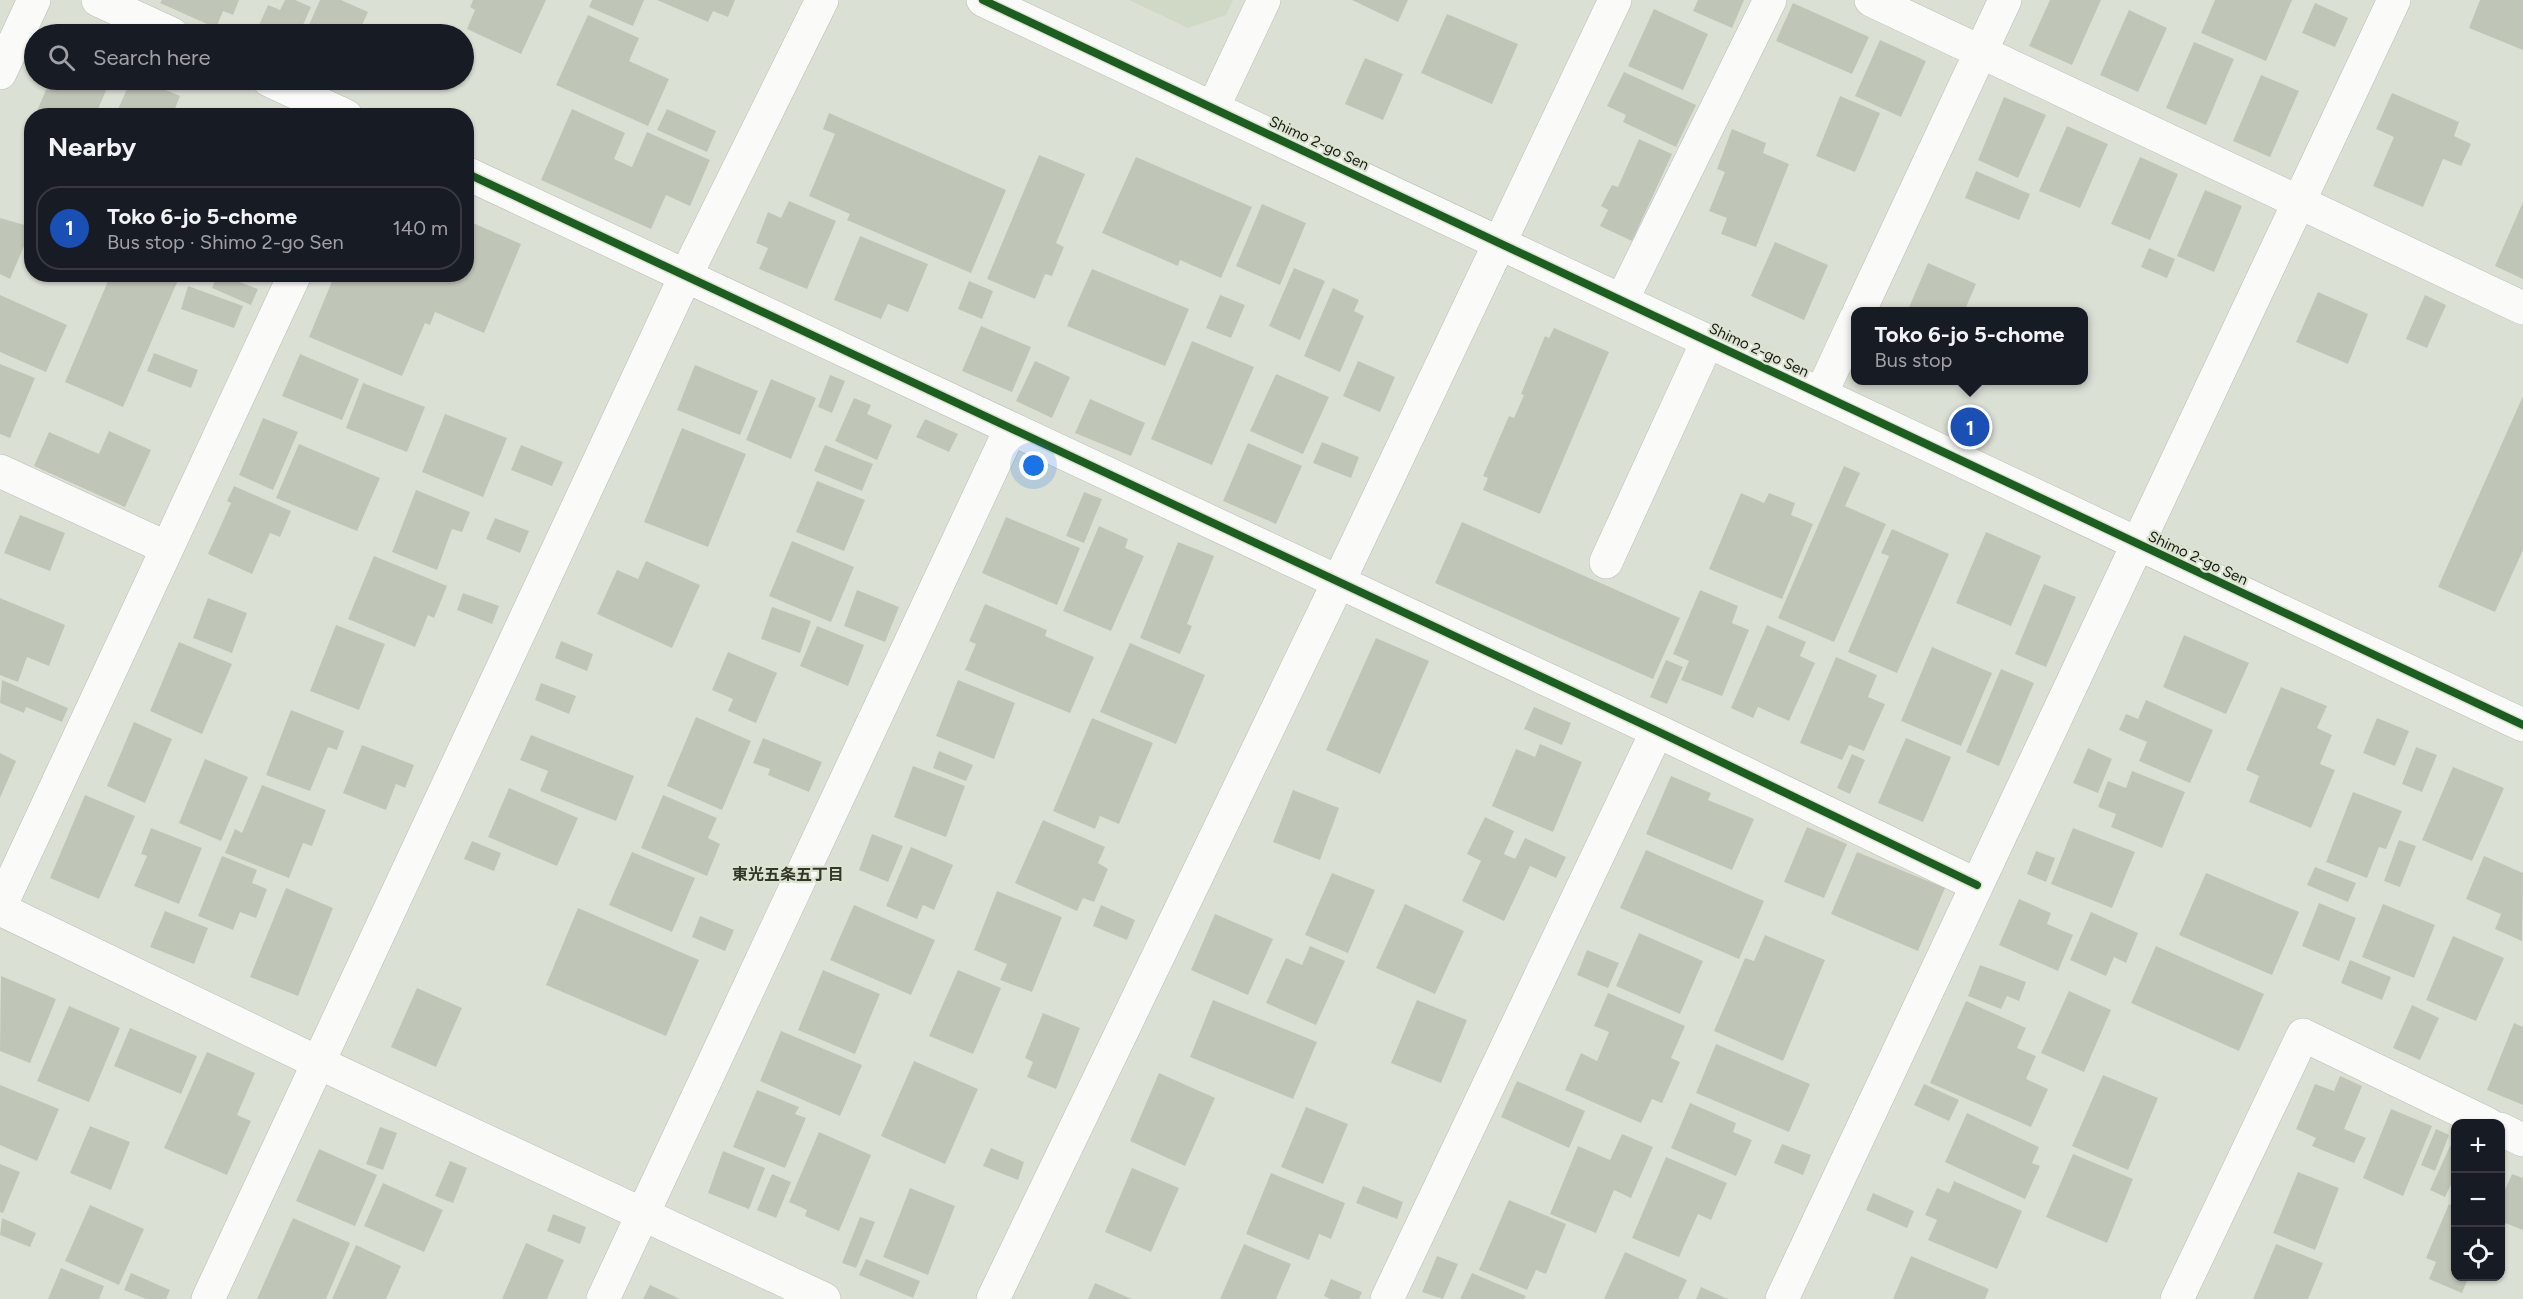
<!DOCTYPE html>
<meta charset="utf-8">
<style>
:root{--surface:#171b24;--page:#242831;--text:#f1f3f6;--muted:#9ea1a6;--line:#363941;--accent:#aeb0ae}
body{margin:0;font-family:Figtree,"Noto Sans JP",sans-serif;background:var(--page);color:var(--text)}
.controls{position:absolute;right:18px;bottom:18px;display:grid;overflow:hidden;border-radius:12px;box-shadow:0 2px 4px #0004}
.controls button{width:54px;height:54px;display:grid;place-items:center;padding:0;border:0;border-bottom:2px solid var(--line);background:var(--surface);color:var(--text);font:30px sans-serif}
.you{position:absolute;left:1034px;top:466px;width:21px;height:21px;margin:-15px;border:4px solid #fff;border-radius:50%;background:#1a73e8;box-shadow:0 0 0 9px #1a73e833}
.badge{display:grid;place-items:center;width:39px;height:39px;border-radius:50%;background:var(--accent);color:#fff;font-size:20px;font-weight:700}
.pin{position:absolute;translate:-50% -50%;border:3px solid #fff;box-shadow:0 2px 6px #0006}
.popup{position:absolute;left:1851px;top:307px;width:237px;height:78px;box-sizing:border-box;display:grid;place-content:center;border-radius:12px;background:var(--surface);filter:drop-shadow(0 2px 4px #0005);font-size:20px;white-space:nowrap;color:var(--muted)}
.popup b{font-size:22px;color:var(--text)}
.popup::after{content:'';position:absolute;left:50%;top:100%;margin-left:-12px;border:12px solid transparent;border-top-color:var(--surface)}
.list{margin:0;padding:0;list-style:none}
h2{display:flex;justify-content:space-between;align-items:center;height:78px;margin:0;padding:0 24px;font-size:26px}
h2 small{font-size:20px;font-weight:400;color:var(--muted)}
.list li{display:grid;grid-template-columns:39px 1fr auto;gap:18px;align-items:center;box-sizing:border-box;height:84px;margin:0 12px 12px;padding:0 12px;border:2px solid var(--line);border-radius:24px}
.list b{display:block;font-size:22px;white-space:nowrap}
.list p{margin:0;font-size:20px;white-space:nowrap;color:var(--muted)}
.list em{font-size:20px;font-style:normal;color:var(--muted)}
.icon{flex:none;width:33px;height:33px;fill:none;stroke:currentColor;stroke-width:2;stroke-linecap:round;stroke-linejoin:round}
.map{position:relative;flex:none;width:2523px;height:1299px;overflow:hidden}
.search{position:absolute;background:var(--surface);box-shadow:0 2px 4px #0004;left:24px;top:24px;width:450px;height:66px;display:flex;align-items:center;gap:15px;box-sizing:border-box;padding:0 21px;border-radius:33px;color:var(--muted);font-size:22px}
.panel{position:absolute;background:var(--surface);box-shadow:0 2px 4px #0004;left:24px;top:108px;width:450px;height:174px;border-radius:24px}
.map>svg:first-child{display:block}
.built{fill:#d0d9c6}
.building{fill:#c0c6b7}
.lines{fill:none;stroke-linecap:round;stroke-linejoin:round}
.minor-casing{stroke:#b9bdb5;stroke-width:34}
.minor{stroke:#fafaf9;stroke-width:33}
.cycleway-casing{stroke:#dce4d1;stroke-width:11}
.cycleway{stroke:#1b5e20;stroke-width:8}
.labels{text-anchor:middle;stroke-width:4.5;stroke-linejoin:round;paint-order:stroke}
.street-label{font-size:15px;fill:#161912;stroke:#dce4d1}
.neighbourhood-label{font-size:16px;font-weight:bold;fill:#323829;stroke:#dce4d1}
</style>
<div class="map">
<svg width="2523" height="1299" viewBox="0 0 2523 1299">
<rect width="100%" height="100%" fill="#dbe0d5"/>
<path class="built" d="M1129,0H1233L1226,15L1188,28Z"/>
<path class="building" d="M162,0H239L233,15L223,11L216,28L160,3Z
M285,0H295L311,7L299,34H255L268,5L280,10Z
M320,0H341L368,12L358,34H305Z
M473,0H546L521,54L467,29L475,10L470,7Z
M592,0H644L633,26L589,7Z
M657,0H735L728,17L713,11L708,22Z
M1352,0H1408L1398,22Z
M1698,0H1744L1732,28L1693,11Z
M2050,0H2101L2072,65L2029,46Z
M2215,0H2292L2266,61L2201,33Z
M2480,0H2523V50L2469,28Z
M1793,3L1869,37L1852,74L1776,41Z
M2315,3L2348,18L2335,47L2302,33Z
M1654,9L1708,34L1683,90L1628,66Z
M2129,10L2167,28L2138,92L2100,75Z
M1447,14L1518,44L1492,104L1421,73Z
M588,15L639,38L629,61L669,79L648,126L556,85Z
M1880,40L1926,61L1901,117L1855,96Z
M2194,42L2234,59L2206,125L2166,108Z
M1365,58L1403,74L1383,120L1345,104Z
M1624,72L1696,105L1676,147L1623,122L1626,115L1607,106Z
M2261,75L2299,91L2270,157L2233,141Z
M50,80H96L108,86L95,116H35Z
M131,80H142L180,96L172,116H115Z
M2392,93L2459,122L2454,136L2471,144L2461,166L2443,159L2423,207L2373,186L2394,137L2376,129Z
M1840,96L1880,113L1855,172L1816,156Z
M2004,97L2046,115L2018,178L1978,160Z
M572,109L625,133L614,159L632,167L647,132L710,160L690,206L666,195L651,229L541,180Z
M667,109L716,131L707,152L657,130Z
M829,113L1006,190L971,273L847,220L850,214L809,196L835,134L823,129Z
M2067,126L2108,144L2080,208L2039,191Z
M1732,129L1766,143L1763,153L1789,164L1756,247L1721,234L1727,218L1709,211L1725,172L1717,169Z
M1639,139L1672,154L1632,241L1600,226L1608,210L1601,206L1612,185L1618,187Z
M1039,155L1085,174L1056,243L1064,247L1052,276L1045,274L1035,299L987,279Z
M1136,157L1252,207L1221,278L1180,260L1178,266L1102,233Z
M2140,157L2178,174L2150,240L2111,224Z
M1976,171L2030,194L2019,220L1965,198Z
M2205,190L2242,206L2214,272L2177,256Z
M789,201L836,221L807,289L759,269L768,248L756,243L768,212L781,218Z
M2523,202V279L2495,266Z
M1262,204L1306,223L1280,285L1236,266Z
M0,218L32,227L10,279L0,274Z
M466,220L521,244L484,333L435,312L430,325L425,323L402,376L309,337L335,274H466Z
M860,236L928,264L908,312L888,304L881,319L834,300Z
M1775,242L1828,265L1804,320L1751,296Z
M2149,248L2175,259L2167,278L2141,267Z
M1928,263L1976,284L1964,312H1907Z
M1294,268L1325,281L1300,340L1269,326Z
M1092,269L1189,309L1165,366L1067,326Z
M111,274H166L178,280L123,407L65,382Z
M218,274L258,289L251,305L212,288Z
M969,281L993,291L982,319L958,309Z
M188,286L243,306L234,328L181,309Z
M1333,288L1359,300L1354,311L1364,316L1340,372L1304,356Z
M2318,292L2368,314L2348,364L2296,342Z
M0,295L67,325L46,372L0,352Z
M1220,295L1245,305L1231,338L1206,328Z
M2425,295L2446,305L2427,348L2406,339Z
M981,326L1031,347L1012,392L962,371Z
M1554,328L1609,352L1540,514L1483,490L1488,478L1483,476L1509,416L1514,418L1524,395L1521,394L1545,336L1549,338Z
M1192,341L1254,367L1212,465L1151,439Z
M154,353L198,370L191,388L147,371Z
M300,354L359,379L342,420L282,396Z
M1035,361L1070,377L1052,418L1016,401Z
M1358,361L1395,377L1380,412L1343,396Z
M0,364L35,378L10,438L0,434Z
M695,365L758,391L740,435L677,410Z
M1276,374L1329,397L1303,454L1250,431Z
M830,375L845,381L832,413L818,407Z
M771,379L816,398L791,459L746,440Z
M363,383L425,407L407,452L346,428Z
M2523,396V550L2495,612L2438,587Z
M854,398L871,405L867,414L892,425L877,460L835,441Z
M1090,399L1145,423L1131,456L1075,433Z
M445,414L507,438L483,497L422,472Z
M263,418L298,432L273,490L239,475Z
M925,419L958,434L949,452L916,437Z
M682,428L746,454L708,547L644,522Z
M109,431L151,450L125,507L34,466L49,432L99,454Z
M1322,442L1359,457L1351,478L1313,463Z
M1248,443L1302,466L1276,524L1223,501Z
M299,444L380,478L357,531L276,498Z
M521,445L563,462L552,486L511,470Z
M825,445L873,464L862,491L814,471Z
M1844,466L1860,473L1845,506L1886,524L1834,642L1778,618Z
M817,481L865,500L844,551L796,532Z
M234,486L291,511L280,537L270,533L252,574L208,554L231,503L227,501Z
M416,490L470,512L462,532L452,529L437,570L392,552Z
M1084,492L1102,499L1084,543L1066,536Z
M1741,493L1764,503L1769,493L1795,503L1791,515L1813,524L1782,599L1709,569Z
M20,515L65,533L50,571L4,553Z
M1006,517L1080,548L1057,605L982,573Z
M495,518L529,531L520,553L486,539Z
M1462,522L1680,618L1653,679L1435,583Z
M1099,526L1128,539L1125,548L1144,556L1111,631L1063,611Z
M1892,529L1949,554L1897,673L1848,652L1889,556L1881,553Z
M1986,532L2041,556L2011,626L1956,603Z
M792,541L854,567L831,622L769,596Z
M1178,542L1214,556L1187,624L1192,626L1180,654L1140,638Z
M374,556L447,586L434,618L428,615L415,647L348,619Z
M646,561L700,585L672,648L597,614L617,570L638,579Z
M2044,584L2076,597L2046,667L2015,654Z
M857,590L899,607L885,642L844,626Z
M1700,590L1738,606L1732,623L1749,630L1722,696L1681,680L1689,661L1673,654Z
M463,593L499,606L492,624L457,610Z
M0,598L65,625L49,666L27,657L18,682L0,675Z
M208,598L247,613L232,653L193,638Z
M985,604L1047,630L1045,636L1094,657L1070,713L965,670L976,644L969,641Z
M772,607L811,621L800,653L761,639Z
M336,625L385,644L359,710L310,691Z
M1767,625L1806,642L1800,656L1815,663L1789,721L1758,707L1753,718L1731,708Z
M817,626L864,645L848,686L800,666Z
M2184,635L2249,663L2226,714L2163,687Z
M1376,638L1429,661L1380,774L1326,750Z
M561,641L593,654L587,671L555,658Z
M179,642L232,664L202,734L150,711Z
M1130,643L1205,675L1176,744L1100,712Z
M1932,647L1992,673L1961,746L1901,721Z
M728,652L777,673L756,723L728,711L733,699L712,690Z
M1836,657L1877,675L1868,697L1885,704L1864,751L1849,745L1842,760L1800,743Z
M1666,660L1683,667L1667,704L1650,697Z
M2001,669L2034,683L1999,766L1966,752Z
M2,680L68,708L62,722L26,707L24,713L0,703Z
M958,680L1015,703L994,759L936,736Z
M541,683L576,696L569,714L535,700Z
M2281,687L2327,706L2317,728L2332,735L2320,764L2335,770L2311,828L2249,802L2259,776L2246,770Z
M2146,700L2213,730L2190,783L2139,761L2147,742L2119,730L2126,714L2138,719Z
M1534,707L1571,723L1562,745L1524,729Z
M291,710L344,731L337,750L328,747L310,791L266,775Z
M696,717L751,741L722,810L667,786Z
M1092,718L1153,743L1119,824L1100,816L1095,829L1053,811Z
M2377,718L2409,731L2395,766L2363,753Z
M134,722L172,739L145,803L107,786Z
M531,735L634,776L616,821L540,791L548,771L520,760Z
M763,738L822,762L809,792L768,775L770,769L753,763Z
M1906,738L1951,757L1923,822L1878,803Z
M1540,744L1582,762L1553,832L1492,806L1516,749L1535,757Z
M362,745L414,765L405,788L396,784L386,810L343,793Z
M2416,747L2437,755L2422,792L2402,784Z
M2088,748L2112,759L2098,793L2073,783Z
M939,751L973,765L966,781L933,768Z
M0,753L16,761L0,798Z
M1852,754L1865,760L1850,794L1837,788Z
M205,759L248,777L221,841L179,823Z
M913,766L965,786L946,837L894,817Z
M2453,767L2504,788L2472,861L2422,840Z
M2132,771L2185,792L2162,848L2111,827L2116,814L2098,807L2108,781L2126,788Z
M1671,776L1711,793L1708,800L1754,819L1732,870L1646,834Z
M262,785L326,810L312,846L303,843L289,878L225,853L235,829L242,833Z
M509,788L578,818L557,866L488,837Z
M1293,790L1339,808L1320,860L1273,842Z
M2353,792L2402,811L2386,849L2379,847L2367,878L2326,862Z
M85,795L135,816L99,899L50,878Z
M663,795L717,818L708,838L720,844L707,876L641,848Z
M1485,817L1514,831L1504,854L1515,859L1525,838L1566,857L1556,878L1530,866L1504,921L1462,901L1481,861L1467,854Z
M1043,820L1105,847L1098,863L1108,869L1094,902L1083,898L1077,911L1015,883Z
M1807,827L1847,844L1824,898L1784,882Z
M151,828L202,848L179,904L134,886L147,856L141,854Z
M2073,828L2135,852L2112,908L2051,884Z
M872,834L903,846L888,882L859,870Z
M2399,840L2416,846L2400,887L2384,881Z
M472,841L501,853L494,871L464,859Z
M911,847L953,865L934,910L923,905L917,919L886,906Z
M1646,850L1764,901L1739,959L1620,908Z
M2036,851L2055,858L2046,882L2027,874Z
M632,852L695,878L672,932L609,905Z
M1857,852L1945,888L1918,951L1831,914Z
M222,856L257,870L252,883L267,889L256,918L240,912L233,930L198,916Z
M2484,856L2523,873L2522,941L2495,929L2501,914L2466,899Z
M2315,867L2356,883L2348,902L2307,885Z
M1332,873L1375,890L1348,953L1305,935Z
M2206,873L2299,912L2272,975L2179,935Z
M286,888L333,908L298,996L250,977Z
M997,891L1062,917L1032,992L1000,980L1007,964L974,950Z
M2019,899L2051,913L2047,924L2073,935L2058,971L1999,945Z
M2319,903L2356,918L2339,961L2302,946Z
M1405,904L1464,931L1435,994L1376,968Z
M2383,904L2435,925L2414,978L2362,957Z
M854,905L935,940L911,995L830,960Z
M1101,905L1135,920L1127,940L1093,926Z
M578,908L699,960L666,1036L546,985Z
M165,911L208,928L194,964L150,947Z
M2091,912L2138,933L2126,963L2114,957L2106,976L2070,960Z
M1215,914L1273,939L1248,995L1191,970Z
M700,916L734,930L725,951L692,937Z
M1639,933L1703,961L1680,1014L1616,986Z
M1765,935L1825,960L1783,1061L1714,1031L1745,958L1754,961Z
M2453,936L2504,958L2476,1021L2426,1000Z
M1310,946L1345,961L1316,1025L1266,1003L1286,958L1302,965Z
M2156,946L2264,994L2239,1051L2131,1003Z
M1587,950L1619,963L1608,988L1577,975Z
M2350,960L2391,977L2382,1000L2341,983Z
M1980,965L2026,982L2019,1001L2007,996L2001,1009L1968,996Z
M823,970L880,994L855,1054L798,1030Z
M958,970L1001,988L973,1054L929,1036Z
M1,976L56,999L30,1063L0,1051Z
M417,988L462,1008L436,1067L391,1047Z
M2069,991L2111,1010L2084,1072L2041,1053Z
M1608,993L1685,1026L1671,1058L1680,1062L1662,1103L1652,1099L1641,1123L1565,1090L1581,1053L1597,1061L1609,1032L1594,1026Z
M1213,1000L1317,1042L1293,1099L1190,1057Z
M1417,1000L1467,1020L1441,1083L1391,1063Z
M1966,1001L2026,1028L2017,1048L2036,1056L2026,1079L2048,1089L2031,1127L1930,1083Z
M2412,1005L2439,1018L2420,1060L2393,1048Z
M69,1006L120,1028L89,1102L37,1081Z
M1043,1013L1080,1028L1056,1089L1027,1077L1033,1062L1025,1058Z
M2514,1023L2523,1027V1105L2487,1090Z
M130,1028L197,1056L181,1094L114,1066Z
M781,1031L862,1065L840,1116L760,1081Z
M1716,1044L1810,1084L1789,1132L1696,1093Z
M207,1052L255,1073L237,1115L251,1121L227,1175L164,1148Z
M914,1061L978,1089L945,1164L881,1136Z
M1159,1073L1215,1098L1185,1166L1130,1141Z
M2103,1075L2158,1098L2128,1170L2072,1146Z
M2340,1076L2362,1086L2344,1129L2366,1138L2354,1163L2312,1146L2316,1138L2296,1129L2315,1084L2334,1091Z
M1517,1081L1585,1111L1569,1148L1501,1117Z
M1924,1084L1959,1100L1949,1121L1914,1105Z
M0,1085L59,1109L37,1161L0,1145Z
M757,1090L799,1107L795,1114L806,1118L785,1168L733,1147Z
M1690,1103L1736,1123L1733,1132L1752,1140L1736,1176L1671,1148Z
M1306,1107L1348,1124L1323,1184L1281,1167Z
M2391,1109L2432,1126L2403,1196L2363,1178Z
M1967,1113L2039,1147L2032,1163L2040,1166L2025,1199L1945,1162Z
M90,1126L130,1142L111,1190L70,1173Z
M380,1127L397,1133L383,1170L366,1164Z
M2436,1129L2449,1135L2435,1171L2421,1165Z
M819,1132L871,1155L839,1231L805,1216L807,1210L789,1202Z
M1622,1134L1653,1147L1631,1198L1614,1190L1596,1233L1550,1214L1578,1146L1610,1160Z
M1782,1144L1811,1155L1803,1175L1774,1163Z
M2450,1146L2456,1148V1174L2445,1197L2430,1190Z
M991,1148L1024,1162L1018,1180L983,1166Z
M319,1149L377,1175L355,1226L296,1201Z
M723,1151L765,1168L749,1209L708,1193Z
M2073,1154L2133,1179L2107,1243L2046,1217Z
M1666,1157L1727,1183L1711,1220L1698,1214L1679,1257L1632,1238Z
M450,1161L467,1168L453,1203L435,1196Z
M0,1164L20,1172L3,1213L0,1212Z
M1132,1168L1179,1188L1151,1252L1105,1232Z
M2298,1172L2339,1188L2315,1250L2273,1233Z
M1271,1173L1345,1203L1331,1239L1319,1234L1309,1260L1246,1234Z
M772,1174L791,1182L776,1218L757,1210Z
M2512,1174L2523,1178V1230L2500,1221V1201Z
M1954,1181L2022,1211L1997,1269L1928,1240L1937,1220L1925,1215L1937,1188L1949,1193Z
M383,1183L443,1210L424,1252L364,1226Z
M1363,1186L1403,1202L1397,1219L1356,1203Z
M910,1188L955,1206L928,1275L883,1257Z
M1873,1193L1914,1211L1907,1228L1866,1210Z
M1509,1200L1566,1224L1546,1274L1536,1270L1527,1290L1479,1270Z
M2449,1204L2456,1207V1276H2469L2462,1293L2429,1279L2436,1262L2426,1258Z
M90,1205L144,1229L119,1285L65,1261Z
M553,1214L586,1227L580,1244L547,1231Z
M860,1217L875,1222L856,1268L842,1263Z
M2,1218L36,1233L30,1247L0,1235Z
M293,1218L350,1243L326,1299H257Z
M526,1243L564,1260L547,1299H502Z
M1244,1244L1291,1264L1276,1299H1220Z
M2276,1244L2323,1263L2308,1299H2253Z
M356,1245L401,1266L386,1299H332Z
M1625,1252L1687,1280L1678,1299H1604Z
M1437,1256L1458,1264L1443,1299L1422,1292Z
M1911,1256L1989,1289L1985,1299H1893Z
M866,1259L920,1281L913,1298L859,1275Z
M61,1268L104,1286L99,1299H48Z
M131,1273L170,1290L166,1299H146L124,1290Z
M1472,1273L1526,1296L1524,1299H1460Z
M1331,1279L1362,1292L1359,1299H1330L1324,1296Z
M1095,1283L1132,1299H1088Z
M650,1285L680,1299H643Z
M1701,1287L1728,1299H1696Z"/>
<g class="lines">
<defs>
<path id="minor" d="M98,0L172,34
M983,0L2523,725
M1871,0L2523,308
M0,73L34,0
M269,80L346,116
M1213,108L1264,0
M466,173L1657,731L1977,885
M1622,300L1770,0
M1859,312L2005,0
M1821,394L1856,318
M0,471L167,548
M1606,562L1708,340
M0,907L295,274
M0,909L319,1063L824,1299
M2500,1129L2523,1140
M208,1299L685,277L822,0
M603,1299L1010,430
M993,1299L1338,583L1615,0
M1387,1299L1657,731
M1782,1299L2394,0
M2177,1299L2303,1035L2488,1124"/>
</defs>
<use href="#minor" class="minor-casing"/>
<use href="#minor" class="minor"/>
<defs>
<path id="cycleway" d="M983,0L2523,725
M466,173L1657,731L1977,885"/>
</defs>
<use href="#cycleway" class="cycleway-casing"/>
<use href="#cycleway" class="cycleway"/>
</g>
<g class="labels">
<g class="street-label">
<text transform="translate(1319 143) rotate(25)" y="5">Shimo 2-go Sen</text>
<text transform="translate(1759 350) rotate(25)" y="5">Shimo 2-go Sen</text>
<text transform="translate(2198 558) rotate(25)" y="5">Shimo 2-go Sen</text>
</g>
<g class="neighbourhood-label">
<text x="788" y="880">東光五条五丁目</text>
</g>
</g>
</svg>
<div class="controls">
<button>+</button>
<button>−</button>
<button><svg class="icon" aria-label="locate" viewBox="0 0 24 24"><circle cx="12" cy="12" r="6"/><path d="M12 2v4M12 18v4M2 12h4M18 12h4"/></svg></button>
</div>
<div class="you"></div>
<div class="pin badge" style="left:1970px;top:427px;background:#1a4fb4">1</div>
<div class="popup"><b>Toko 6-jo 5-chome</b>Bus stop</div>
<div class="search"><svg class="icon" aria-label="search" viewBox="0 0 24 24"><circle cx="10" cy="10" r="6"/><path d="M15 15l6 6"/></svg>Search here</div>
<section class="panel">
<h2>Nearby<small></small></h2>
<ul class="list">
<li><span class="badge" style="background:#1a4fb4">1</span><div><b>Toko 6-jo 5-chome</b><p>Bus stop · Shimo 2-go Sen</p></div><em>140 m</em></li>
</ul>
</section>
</div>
